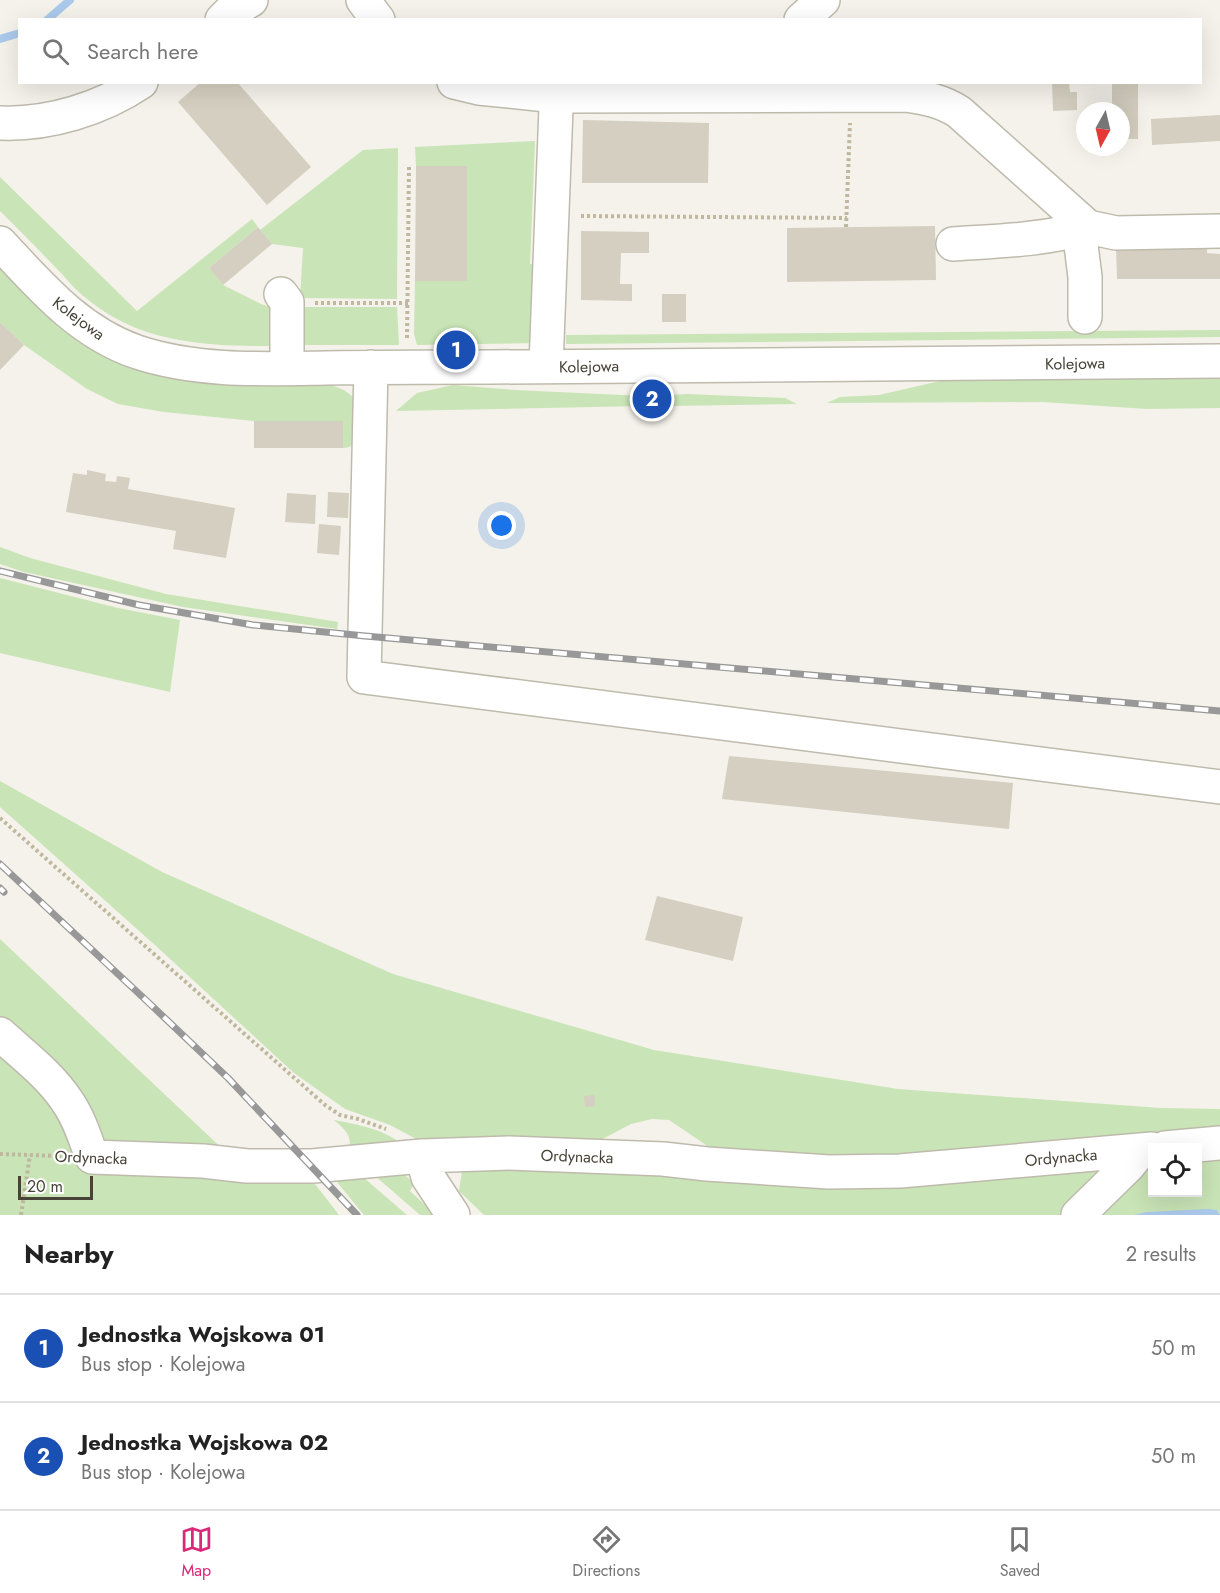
<!DOCTYPE html>
<meta charset="utf-8">
<style>
:root{--surface:#fff;--page:#f2f2f2;--text:#222;--muted:#767676;--line:#e0e0e0;--accent:#db2777}
body{margin:0;font-family:Jost,sans-serif;background:var(--page);color:var(--text)}
.controls{position:absolute;right:18px;bottom:18px;display:grid;overflow:hidden;border-radius:0px;box-shadow:0 6px 24px #0002}
.controls button{width:54px;height:54px;display:grid;place-items:center;padding:0;border:0;border-bottom:2px solid var(--line);background:var(--surface);color:var(--text);font:30px sans-serif}
.compass{position:absolute;left:1076px;top:102px;width:54px;height:54px;border-radius:50%;background:var(--surface);box-shadow:0 6px 24px #0002;rotate:188deg}
.scale{position:absolute;left:18px;bottom:15px;width:75px;box-sizing:border-box;padding-left:6px;border:3px solid #474338;border-top:0;font-size:16px;line-height:21px;white-space:nowrap;color:#474338;-webkit-text-stroke:4px #fff;paint-order:stroke}
.you{position:absolute;left:502px;top:526px;width:21px;height:21px;margin:-15px;border:4px solid #fff;border-radius:50%;background:#1a73e8;box-shadow:0 0 0 9px #1a73e833}
.badge{display:grid;place-items:center;width:39px;height:39px;border-radius:50%;background:var(--accent);color:#fff;font-size:20px;font-weight:700}
.pin{position:absolute;translate:-50% -50%;border:3px solid #fff;box-shadow:0 2px 6px #0006}
.list{margin:0;padding:0;list-style:none}
h2{display:flex;justify-content:space-between;align-items:center;height:78px;margin:0;padding:0 24px;font-size:26px}
h2 small{font-size:20px;font-weight:400;color:var(--muted)}
.list li{display:grid;grid-template-columns:39px 1fr auto;gap:18px;align-items:center;box-sizing:border-box;height:108px;padding:0 24px;border-top:2px solid var(--line)}
.list b{display:block;font-size:22px;white-space:nowrap}
.list p{margin:0;font-size:20px;white-space:nowrap;color:var(--muted)}
.list em{font-size:20px;font-style:normal;color:var(--muted)}
.icon{flex:none;width:33px;height:33px;fill:none;stroke:currentColor;stroke-width:2;stroke-linecap:round;stroke-linejoin:round}
.map{position:relative;flex:none;width:1220px;height:1215px;overflow:hidden}
.search{position:absolute;background:var(--surface);box-shadow:0 6px 24px #0002;left:18px;right:18px;top:18px;height:66px;display:flex;align-items:center;gap:15px;box-sizing:border-box;padding:0 21px;border-radius:0px;color:var(--muted);font-size:22px}
.sheet{height:294px;background:var(--surface)}
nav{display:flex;justify-content:space-around;align-items:center;box-sizing:border-box;height:84px;border-top:2px solid var(--line);background:var(--surface);font-size:16px;color:var(--muted)}
nav a{display:grid;justify-items:center;gap:3px}
nav .on{color:var(--accent)}
.map>svg:first-child{display:block}
.green{fill:#c9e4b6}
.water{fill:#abc9eb}
.lines{fill:none;stroke-linecap:round;stroke-linejoin:round}
.stream{stroke:#abc9eb;stroke-width:8}
.building{fill:#d4cfc0}
.minor-casing{stroke:#bebbad;stroke-width:36}
.path{stroke:#bfb89f;stroke-width:4;stroke-dasharray:3 3;stroke-linecap:butt}
.minor{stroke:#fff;stroke-width:33}
.rail-casing{stroke:#989898;stroke-width:7}
.rail{stroke:#fff;stroke-width:4.5;stroke-dasharray:14;stroke-linecap:butt}
.labels{text-anchor:middle;stroke-width:4.5;stroke-linejoin:round;paint-order:stroke}
.street-label{font-size:16px;fill:#474338;stroke:#fff}
</style>
<div class="map">
<svg width="1220" height="1215" viewBox="0 0 1220 1215">
<rect width="100%" height="100%" fill="#f4f2ea"/>
<path class="green" d="M535,141L530,264L538,265L537,343L417,345L414,334L415,281L467,280V167L416,166L415,147Z
M398,148L397,299L300,298L303,248L272,244L260,230L363,150Z
M0,177L137,311L252,219L258,227L209,268L223,285L261,304L276,309L274,346C206,346 142,344 87,299C76,291 67,279 58,270C39,250 19,230 0,211Z
M0,268C23,292 45,318 73,337C150,392 230,382 319,384C335,385 346,389 356,400L353,443L350,447L343,448L342,421H254L164,412L118,404L87,389L24,345L0,322Z
M300,307H397L399,345H299Z
M1220,330V337L566,344V335Z
M1220,375V408L1147,409L1043,402L827,403L840,397L879,395L962,376Z
M453,385L515,390L643,396L642,406L396,411L417,393Z
M687,394L785,398L797,404L669,406V395Z
M0,547L30,558L166,594L338,622L337,629L183,607L24,572L0,564Z
M0,578L118,608L180,620L170,692L0,653Z
M0,781L162,872L393,974L654,1050L898,1089L1161,1108L1220,1109V1130L911,1162L713,1156L706,1145L669,1120L652,1119L631,1124L589,1146L422,1142L390,1125L345,1109L294,1073L156,946L0,807Z
M0,939L248,1173L308,1175L339,1215H0Z
M334,1120C355,1124 389,1130 403,1146L350,1154C351,1135 348,1132 334,1120Z
M1220,1151V1215H1090L1152,1160V1192H1198V1153Z
M463,1164L1104,1167L1063,1215H484L459,1191Z
M395,1167L414,1183L410,1191L436,1215H420L366,1168Z
M328,1171H356L407,1215H364Z"/>
<path class="water" d="M1208,1209L1217,1210L1220,1215H1134L1146,1212Z"/>
<g class="lines">
<path class="stream" d="M47,20L70,0
M0,39L20,33"/>
</g>
<path class="building" d="M201,82H237L311,167L267,205L178,102Z
M1052,82H1069L1070,92H1077V110L1053,111Z
M1112,82H1138V139H1121V111H1112Z
M1220,115V141L1152,145L1151,119Z
M583,120L709,123L708,183H582Z
M416,166H467V281H415Z
M935,226L936,280L787,282V228Z
M258,227L272,244L223,285L209,268Z
M581,231L649,232V253H621L620,284H632V301L581,300Z
M1207,247V253L1220,254V279H1117L1116,248Z
M662,294H686V322H662Z
M0,322L24,345L0,370Z
M254,421H343V448H254Z
M87,470L106,474L105,481L116,482L117,476L130,478L128,489L235,508L226,558L173,549L176,531L66,512L73,473L87,475Z
M328,492L349,493L348,518L327,517Z
M287,493L316,495L315,524L285,522Z
M319,524L341,526L339,555L317,553Z
M729,756L1013,783L1009,829L722,799Z
M657,896L743,917L733,961L645,940Z
M594,1095L595,1106L585,1107L584,1096Z"/>
<g class="lines">
<defs>
<path id="minor" d="M363,0L378,20
M222,20L230,12L251,0
M801,20L823,0
M454,82L479,88L556,96L906,95C926,98 942,101 959,112L1088,227L1116,233L1220,231
M0,123C48,125 101,109 141,82
M1079,229L1085,277V317
M0,243C41,287 79,332 137,352C197,372 264,369 326,368C381,367 436,367 491,367C734,365 977,364 1220,361
M953,244C999,241 1044,240 1088,227
M281,294L287,302V368
M546,366L557,82
M371,367L364,677L1220,787
M0,1034C23,1055 50,1075 67,1101C79,1118 85,1138 92,1157L203,1161L247,1166H312L422,1156L509,1153L663,1159L707,1164L829,1172L900,1171L1152,1149
M1165,1148L1220,1143
M422,1156L428,1177L453,1215
M1078,1215L1129,1165L1141,1150"/>
</defs>
<use href="#minor" class="minor-casing"/>
<path class="path" d="M581,216L847,218
M846,227L850,123
M315,303H408
M407,338L409,167
M0,818L325,1105L340,1115L358,1119L386,1129
M0,1154L61,1156
M21,1215L30,1155"/>
<use href="#minor" class="minor"/>
<defs>
<path id="rail" d="M0,571L139,605L253,625L365,636L1220,711
M0,864L149,1003L228,1078L357,1215
M0,888L4,892"/>
</defs>
<use href="#rail" class="rail-casing"/>
<use href="#rail" class="rail"/>
</g>
<g class="labels">
<g class="street-label">
<text transform="translate(79 318) rotate(37)" y="6">Kolejowa</text>
<text transform="translate(1075 363) rotate(-1)" y="6">Kolejowa</text>
<text transform="translate(589 366) rotate(-1)" y="6">Kolejowa</text>
<text transform="translate(577 1156) rotate(2)" y="6">Ordynacka</text>
<text transform="translate(91 1157) rotate(2)" y="6">Ordynacka</text>
<text transform="translate(1061 1157) rotate(-5)" y="6">Ordynacka</text>
</g>
</g>
</svg>
<div class="controls">
<button><svg class="icon" aria-label="locate" viewBox="0 0 24 24"><circle cx="12" cy="12" r="6"/><path d="M12 2v4M12 18v4M2 12h4M18 12h4"/></svg></button>
</div>
<svg class="compass" viewBox="-18 -18 36 36"><path d="M0-13l5 13h-10z" fill="#e53935"/><path d="M0 13l5-13h-10z" fill="#767676"/></svg>
<div class="scale">20 m</div>
<div class="you"></div>
<div class="pin badge" style="left:456px;top:350px;background:#1a4fb4">1</div>
<div class="pin badge" style="left:652px;top:399px;background:#1a4fb4">2</div>
<div class="search"><svg class="icon" aria-label="search" viewBox="0 0 24 24"><circle cx="10" cy="10" r="6"/><path d="M15 15l6 6"/></svg>Search here</div>
</div>
<section class="sheet">
<h2>Nearby<small>2 results</small></h2>
<ul class="list">
<li><span class="badge" style="background:#1a4fb4">1</span><div><b>Jednostka Wojskowa 01</b><p>Bus stop · Kolejowa</p></div><em>50 m</em></li>
<li><span class="badge" style="background:#1a4fb4">2</span><div><b>Jednostka Wojskowa 02</b><p>Bus stop · Kolejowa</p></div><em>50 m</em></li>
</ul>
</section>
<nav>
<a class="on"><svg class="icon" aria-label="map" viewBox="0 0 24 24"><path d="M3 6l6-2 6 2 6-2v14l-6 2-6-2-6 2zM9 4v14M15 6v14"/></svg>Map</a>
<a><svg class="icon" aria-label="directions" viewBox="0 0 24 24"><path d="M12 3l9 9-9 9-9-9zM9 14v-3h6M13 9l2 2-2 2"/></svg>Directions</a>
<a><svg class="icon" aria-label="saved" viewBox="0 0 24 24"><path d="M7 4h10v16l-5-4-5 4z"/></svg>Saved</a>
</nav>
